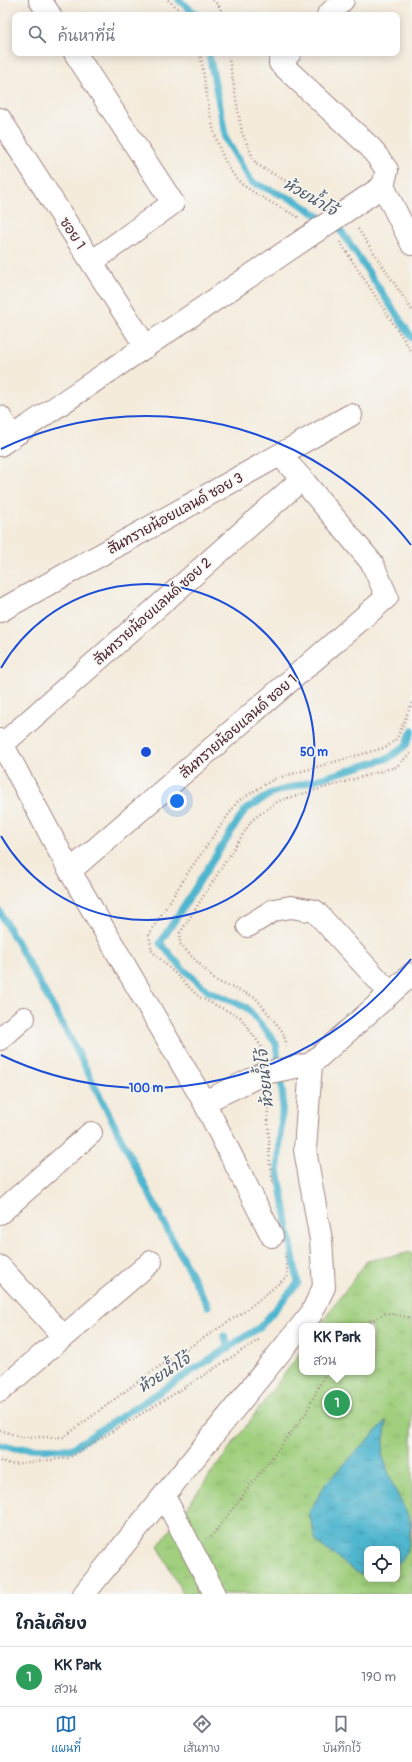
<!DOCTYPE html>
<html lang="th">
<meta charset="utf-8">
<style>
:root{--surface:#fff;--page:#f2f2f3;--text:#1f2937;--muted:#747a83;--line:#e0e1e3;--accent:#1f6fb2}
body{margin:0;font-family:Pangolin,"Playpen Sans Thai",sans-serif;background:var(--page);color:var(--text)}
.controls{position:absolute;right:12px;bottom:12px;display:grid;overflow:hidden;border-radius:8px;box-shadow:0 2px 10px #0003}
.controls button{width:36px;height:36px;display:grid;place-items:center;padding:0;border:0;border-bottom:1px solid var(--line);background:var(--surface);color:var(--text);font:20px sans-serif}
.you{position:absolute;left:177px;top:801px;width:14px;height:14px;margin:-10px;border:3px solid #fff;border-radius:50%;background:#1a73e8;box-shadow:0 0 0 6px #1a73e833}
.badge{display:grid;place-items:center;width:26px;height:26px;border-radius:50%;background:var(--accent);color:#fff;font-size:13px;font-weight:700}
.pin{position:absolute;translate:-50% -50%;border:2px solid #fff;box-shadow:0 1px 4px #0006}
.popup{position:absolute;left:299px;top:1323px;width:76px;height:52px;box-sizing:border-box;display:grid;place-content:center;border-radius:8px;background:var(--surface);filter:drop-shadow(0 1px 3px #0005);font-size:13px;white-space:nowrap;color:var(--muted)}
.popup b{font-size:15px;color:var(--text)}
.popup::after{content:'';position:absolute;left:50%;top:100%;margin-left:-8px;border:8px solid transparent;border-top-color:var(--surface)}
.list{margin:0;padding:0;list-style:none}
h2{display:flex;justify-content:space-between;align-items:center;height:52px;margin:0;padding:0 16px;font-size:17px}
h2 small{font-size:13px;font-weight:400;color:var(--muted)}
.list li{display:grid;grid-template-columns:26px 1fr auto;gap:12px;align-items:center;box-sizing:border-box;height:60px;padding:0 16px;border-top:1px solid var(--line)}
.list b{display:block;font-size:15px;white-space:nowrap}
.list p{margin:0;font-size:13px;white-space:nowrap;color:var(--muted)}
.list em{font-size:13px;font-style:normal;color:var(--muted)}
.icon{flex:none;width:22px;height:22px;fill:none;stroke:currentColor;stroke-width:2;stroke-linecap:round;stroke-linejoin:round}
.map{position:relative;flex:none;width:412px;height:1594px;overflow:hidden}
.search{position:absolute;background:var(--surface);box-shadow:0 2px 10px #0003;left:12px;right:12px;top:12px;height:44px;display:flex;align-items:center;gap:10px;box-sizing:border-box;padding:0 14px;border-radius:8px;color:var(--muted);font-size:15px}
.sheet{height:112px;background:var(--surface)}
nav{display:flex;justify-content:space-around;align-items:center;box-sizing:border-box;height:56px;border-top:1px solid var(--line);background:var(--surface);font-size:11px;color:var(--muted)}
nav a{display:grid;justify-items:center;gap:2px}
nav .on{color:var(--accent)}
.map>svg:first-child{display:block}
.park{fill:url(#park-tufts);stroke:#757754;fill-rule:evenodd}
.water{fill:url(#water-ripples);stroke:#4d6a7d}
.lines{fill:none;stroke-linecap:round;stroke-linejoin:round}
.stream{stroke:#50b6cf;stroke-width:7}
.minor-casing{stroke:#9f8583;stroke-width:24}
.path{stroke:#9f8583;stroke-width:2.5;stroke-dasharray:1 3;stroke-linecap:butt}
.minor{stroke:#fff;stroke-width:22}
.ring{fill:none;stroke:#1d4ed8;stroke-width:2}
.labels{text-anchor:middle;stroke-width:3.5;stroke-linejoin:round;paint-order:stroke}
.street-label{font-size:14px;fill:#4a1f2b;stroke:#f6f6f2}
.water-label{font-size:15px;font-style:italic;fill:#4c5464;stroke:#f6f6f2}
.centre{fill:#1d4ed8;stroke:#f6f6f2;stroke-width:2}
.ring-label{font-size:12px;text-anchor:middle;font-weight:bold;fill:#1d4ed8;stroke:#f6f6f2;stroke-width:3.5;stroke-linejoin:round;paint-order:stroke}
</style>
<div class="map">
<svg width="412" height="1594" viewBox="0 0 412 1594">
<defs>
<pattern id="park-tufts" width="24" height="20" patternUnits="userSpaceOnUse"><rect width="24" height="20" fill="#a0cf7e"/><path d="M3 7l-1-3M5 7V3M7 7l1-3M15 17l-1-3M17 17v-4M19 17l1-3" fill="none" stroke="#8bb16d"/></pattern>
<pattern id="water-ripples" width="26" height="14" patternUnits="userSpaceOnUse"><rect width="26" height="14" fill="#50b6cf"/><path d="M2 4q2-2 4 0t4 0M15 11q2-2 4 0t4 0" fill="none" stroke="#4493a8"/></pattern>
</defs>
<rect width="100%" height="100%" fill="#f6f6f2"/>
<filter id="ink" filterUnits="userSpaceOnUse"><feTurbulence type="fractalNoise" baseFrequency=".025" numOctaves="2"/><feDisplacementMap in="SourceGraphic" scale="8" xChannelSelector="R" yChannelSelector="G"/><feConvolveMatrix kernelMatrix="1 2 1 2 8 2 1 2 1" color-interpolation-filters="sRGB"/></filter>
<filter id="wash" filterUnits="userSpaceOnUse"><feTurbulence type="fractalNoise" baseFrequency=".012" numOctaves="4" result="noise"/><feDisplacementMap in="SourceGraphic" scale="16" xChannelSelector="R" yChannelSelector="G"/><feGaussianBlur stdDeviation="0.9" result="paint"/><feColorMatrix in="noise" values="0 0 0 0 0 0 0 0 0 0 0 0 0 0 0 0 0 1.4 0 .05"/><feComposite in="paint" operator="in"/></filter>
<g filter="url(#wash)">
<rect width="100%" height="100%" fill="#f4ebdb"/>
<path class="park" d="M412,1252V1594H183L158,1546L302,1350V1372H372V1326H319L367,1261ZM367,1549H397V1579H367Z"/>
<path class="water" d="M387,1420L382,1454L393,1485L411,1522L409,1544L404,1558L397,1566V1549H367V1574H359L316,1542L309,1512L326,1483Z"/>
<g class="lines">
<path class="stream" d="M179,0L197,15
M209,53L226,139L251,182L296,201L342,232L412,338
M0,912L74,1045L166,1227L208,1306
M224,1336L229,1346
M0,1445L12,1448L71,1449L260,1327L298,1283L278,1169L283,1098L276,1043L247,1008L208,991L182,968L160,943L245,810L272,793L389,758L406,745L412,731"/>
</g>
</g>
<g filter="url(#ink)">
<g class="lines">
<defs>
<path id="minor" d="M40,0L50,15
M328,15L343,0
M75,53L173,203L92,262
M290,53L280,63L371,148L387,170L383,186L412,244
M0,119L146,347
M0,417L12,437
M0,445L383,186
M0,611L351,415
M0,740L70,871L204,1102L272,1236
M3,744L302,479
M70,871L387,597L372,563L302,479L280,455
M248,926L274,910L291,907L315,911L390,993
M0,1039L24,1018
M204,1102L265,1073L311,1064
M0,1213L91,1133
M0,1267L63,1336
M0,1391L151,1262
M164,1496L215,1594
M84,1594L311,1314L324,1287L321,1240L305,1150L311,1064L412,974"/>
</defs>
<use href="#minor" class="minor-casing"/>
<path class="path" d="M168,0L186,15
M213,0L220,7L222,15
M200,53C208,95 209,143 236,178C245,190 284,209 298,217
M228,53L242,133L256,164L321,201
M358,229L412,310
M340,242L412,352
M287,1046L283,1032L255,997L216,981L180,944V933L252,820L278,801L396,767L412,752
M262,1051L261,1046L240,1017L199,997L152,951L149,934L189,871L238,801L274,779L387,747L397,738L412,703
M267,1096L270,1166L274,1187
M359,1326L386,1313L412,1318
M0,1430L21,1437H64L151,1372L245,1311L288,1276L285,1253
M0,1461L12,1464L68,1458L179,1391L260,1339
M211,1537L306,1413L326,1372"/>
<use href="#minor" class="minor"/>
</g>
</g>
<g class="ring">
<path d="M1 668A168 168 0 1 1 1 836"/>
<path d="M411 959A336 336 0 0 1 1 1055M1 449A336 336 0 0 1 411 545"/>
</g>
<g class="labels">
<g class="street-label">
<text transform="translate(73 233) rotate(57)" y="5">ซอย 1</text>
<text transform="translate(175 513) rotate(-29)" y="5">สันทรายน้อยแลนด์ ซอย 3</text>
<text transform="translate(152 611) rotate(-42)" y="5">สันทรายน้อยแลนด์ ซอย 2</text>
<text transform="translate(238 726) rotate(-41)" y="5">สันทรายน้อยแลนด์ ซอย 1</text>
</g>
<g class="water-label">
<text transform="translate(310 197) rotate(30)" y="5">ห้วยน้ำโจ้</text>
<text transform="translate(265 1079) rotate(-96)" y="5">ห้วยน้ำโจ้</text>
<text transform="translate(164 1373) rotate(-33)" y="5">ห้วยน้ำโจ้</text>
</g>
</g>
<circle cx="146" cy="752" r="6" class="centre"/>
<g class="ring-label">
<text x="314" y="756">50 m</text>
<text x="146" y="1092">100 m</text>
</g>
</svg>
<div class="controls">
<button><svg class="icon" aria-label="locate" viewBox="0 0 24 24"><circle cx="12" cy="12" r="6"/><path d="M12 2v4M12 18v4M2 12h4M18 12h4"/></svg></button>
</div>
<div class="you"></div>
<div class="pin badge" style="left:337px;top:1403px;background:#2e9e5b">1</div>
<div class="popup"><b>KK Park</b>สวน</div>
<div class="search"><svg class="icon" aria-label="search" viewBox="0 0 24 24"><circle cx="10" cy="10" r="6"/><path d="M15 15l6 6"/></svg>ค้นหาที่นี่</div>
</div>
<section class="sheet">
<h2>ใกล้เคียง<small></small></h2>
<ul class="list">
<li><span class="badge" style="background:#2e9e5b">1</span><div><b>KK Park</b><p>สวน</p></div><em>190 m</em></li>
</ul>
</section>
<nav>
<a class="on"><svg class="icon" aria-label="map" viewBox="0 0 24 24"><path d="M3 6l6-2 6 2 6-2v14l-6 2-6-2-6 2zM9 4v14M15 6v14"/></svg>แผนที่</a>
<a><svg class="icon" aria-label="directions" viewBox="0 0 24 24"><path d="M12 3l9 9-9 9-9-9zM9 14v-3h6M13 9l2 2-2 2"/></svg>เส้นทาง</a>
<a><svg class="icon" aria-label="saved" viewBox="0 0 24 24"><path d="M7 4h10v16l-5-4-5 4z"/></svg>บันทึกไว้</a>
</nav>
